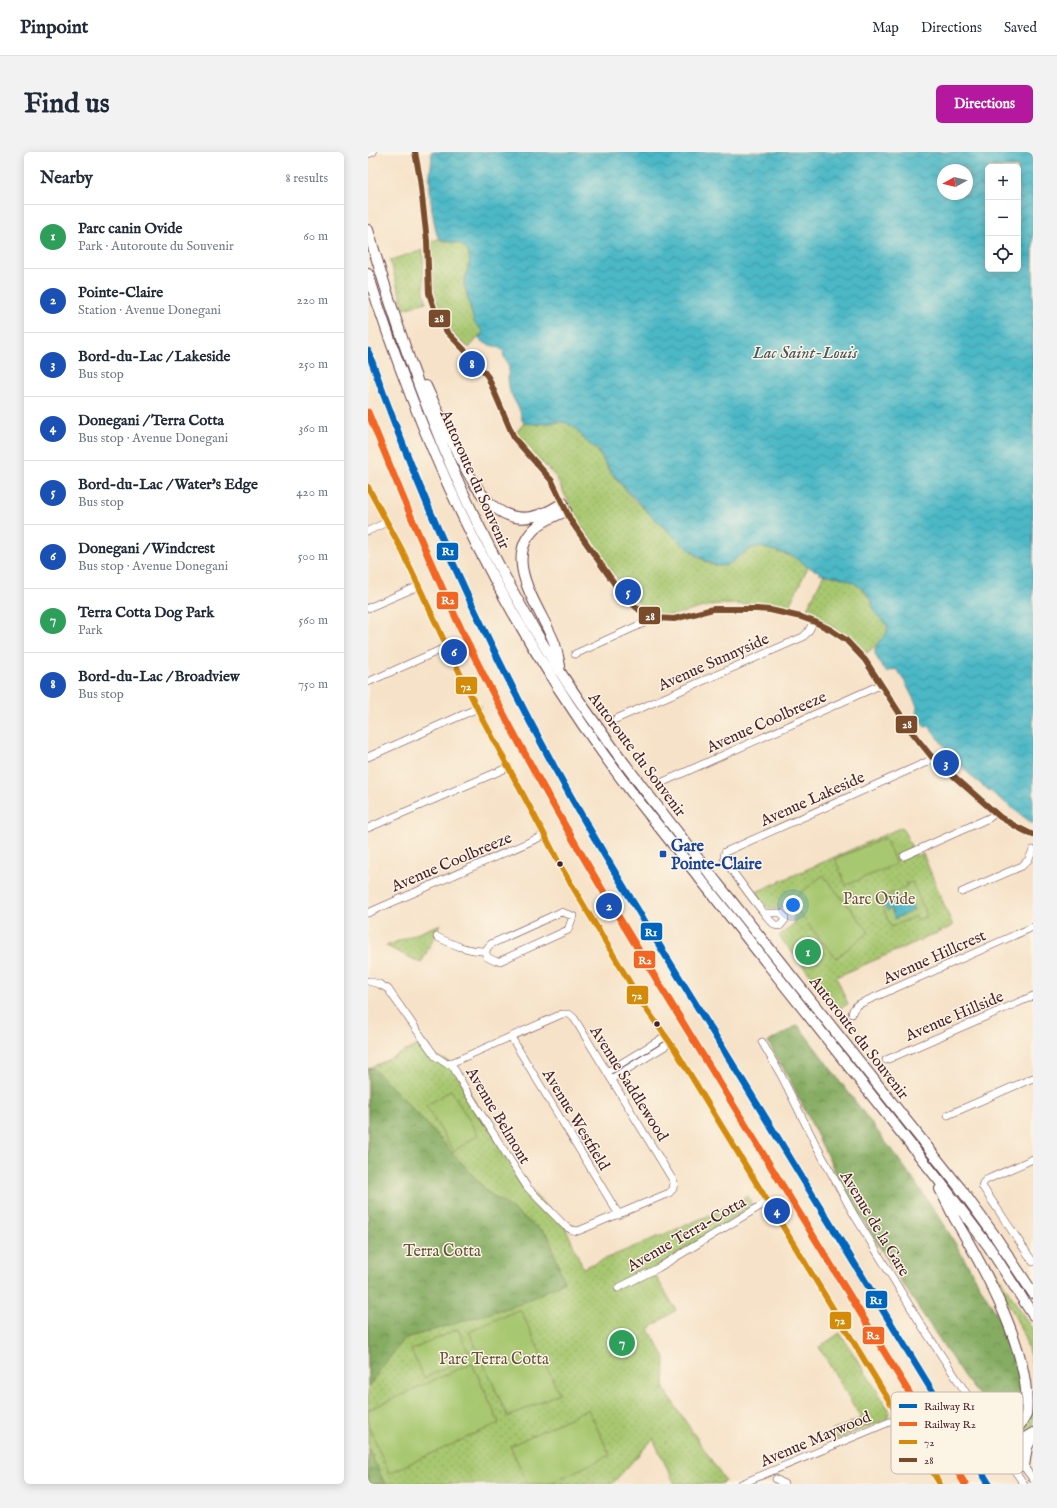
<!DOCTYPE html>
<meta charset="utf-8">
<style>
:root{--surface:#fff;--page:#f2f2f3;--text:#1f2937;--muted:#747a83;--line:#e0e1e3;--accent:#b5179e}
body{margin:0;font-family:"IM FELL English",serif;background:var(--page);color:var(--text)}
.controls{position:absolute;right:12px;top:12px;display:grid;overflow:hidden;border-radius:6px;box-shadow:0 2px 10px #0003}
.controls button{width:36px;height:36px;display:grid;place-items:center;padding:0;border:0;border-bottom:1px solid var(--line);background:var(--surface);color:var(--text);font:20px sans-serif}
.compass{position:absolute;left:569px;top:12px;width:36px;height:36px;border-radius:50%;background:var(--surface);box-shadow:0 2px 10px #0003;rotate:262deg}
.you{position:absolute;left:425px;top:753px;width:14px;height:14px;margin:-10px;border:3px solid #fff;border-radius:50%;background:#1a73e8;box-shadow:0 0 0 6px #1a73e833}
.badge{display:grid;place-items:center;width:26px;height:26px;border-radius:50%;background:var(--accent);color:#fff;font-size:13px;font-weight:700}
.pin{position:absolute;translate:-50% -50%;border:2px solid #fff;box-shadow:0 1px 4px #0006}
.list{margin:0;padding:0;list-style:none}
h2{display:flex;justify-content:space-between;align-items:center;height:52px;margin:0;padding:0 16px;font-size:17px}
h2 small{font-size:13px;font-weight:400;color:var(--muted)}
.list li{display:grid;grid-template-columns:26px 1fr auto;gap:12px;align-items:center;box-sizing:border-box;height:64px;padding:0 16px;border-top:1px solid var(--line)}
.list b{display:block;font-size:15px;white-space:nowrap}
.list p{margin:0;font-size:13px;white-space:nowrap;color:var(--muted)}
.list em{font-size:13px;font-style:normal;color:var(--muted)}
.icon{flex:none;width:22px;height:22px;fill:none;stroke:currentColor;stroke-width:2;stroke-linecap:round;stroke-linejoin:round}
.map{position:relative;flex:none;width:665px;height:1332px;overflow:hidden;border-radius:6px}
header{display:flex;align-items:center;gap:24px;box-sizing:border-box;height:56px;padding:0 20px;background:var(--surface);border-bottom:1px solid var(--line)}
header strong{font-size:19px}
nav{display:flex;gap:22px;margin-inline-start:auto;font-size:14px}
.intro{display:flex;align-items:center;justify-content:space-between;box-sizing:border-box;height:96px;padding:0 24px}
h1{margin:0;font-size:28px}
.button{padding:10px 18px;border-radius:6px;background:var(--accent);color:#fff;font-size:14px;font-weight:700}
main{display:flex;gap:24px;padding:0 24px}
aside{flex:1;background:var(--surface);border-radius:6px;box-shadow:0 2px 10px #0003}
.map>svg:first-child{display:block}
.grass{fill:url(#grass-dots);stroke:#78734d}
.forest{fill:url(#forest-crowns);stroke:#686646}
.pitch{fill:#a7c76f;stroke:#78734d}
.water{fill:url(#water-waves);stroke:#4a6c78;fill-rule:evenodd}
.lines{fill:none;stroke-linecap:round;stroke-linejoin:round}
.minor-casing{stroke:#643c43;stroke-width:8}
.highway-casing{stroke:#643c43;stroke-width:12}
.minor{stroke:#fff;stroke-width:7}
.highway{stroke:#fff;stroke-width:10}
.bus-1-casing{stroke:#fcf5e5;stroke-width:9}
.bus-2-casing{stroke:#fcf5e5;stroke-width:9}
.bus-1{stroke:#d48b09;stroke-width:6}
.bus-2{stroke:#7a4b2a;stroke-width:6}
.rail-1-casing{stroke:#fcf5e5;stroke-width:10}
.rail-2-casing{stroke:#fcf5e5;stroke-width:10}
.rail-1{stroke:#0065bd;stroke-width:7}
.rail-2{stroke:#f26522;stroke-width:7}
.transit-dot{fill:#1a4fb4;stroke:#fcf5e5;stroke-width:1.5}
.bus-dot{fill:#4a1f2b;stroke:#fcf5e5;stroke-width:1.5}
.labels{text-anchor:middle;stroke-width:3;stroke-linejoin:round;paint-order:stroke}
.street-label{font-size:16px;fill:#4a1f2b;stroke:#fcf5e5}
.transit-label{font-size:16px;font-weight:bold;fill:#164399;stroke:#fcf5e5;text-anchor:start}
.park-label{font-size:16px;fill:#66513f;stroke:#fcf5e5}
.water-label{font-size:17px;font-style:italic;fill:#4a5561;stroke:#fcf5e5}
.key{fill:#fcf5e5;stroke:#c7b5ad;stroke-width:1}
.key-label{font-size:11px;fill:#4a1f2b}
.line-badge{stroke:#fcf5e5;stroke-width:1.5}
.badge-label{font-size:11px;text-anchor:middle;font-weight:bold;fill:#fff}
</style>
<header>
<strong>Pinpoint</strong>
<nav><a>Map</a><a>Directions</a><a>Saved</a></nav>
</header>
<div class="intro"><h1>Find us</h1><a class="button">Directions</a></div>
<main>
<aside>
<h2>Nearby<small>8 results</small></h2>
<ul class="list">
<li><span class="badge" style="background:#2e9e5b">1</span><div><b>Parc canin Ovide</b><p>Park · Autoroute du Souvenir</p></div><em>60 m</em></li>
<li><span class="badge" style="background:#1a4fb4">2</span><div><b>Pointe-Claire</b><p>Station · Avenue Donegani</p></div><em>220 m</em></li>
<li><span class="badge" style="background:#1a4fb4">3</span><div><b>Bord-du-Lac / Lakeside</b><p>Bus stop</p></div><em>250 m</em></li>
<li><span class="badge" style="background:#1a4fb4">4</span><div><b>Donegani / Terra Cotta</b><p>Bus stop · Avenue Donegani</p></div><em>360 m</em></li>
<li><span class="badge" style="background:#1a4fb4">5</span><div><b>Bord-du-Lac / Water's Edge</b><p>Bus stop</p></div><em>420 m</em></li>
<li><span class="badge" style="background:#1a4fb4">6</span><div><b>Donegani / Windcrest</b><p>Bus stop · Avenue Donegani</p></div><em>500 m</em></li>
<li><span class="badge" style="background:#2e9e5b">7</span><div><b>Terra Cotta Dog Park</b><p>Park</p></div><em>560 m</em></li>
<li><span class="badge" style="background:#1a4fb4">8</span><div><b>Bord-du-Lac / Broadview</b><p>Bus stop</p></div><em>750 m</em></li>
</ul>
</aside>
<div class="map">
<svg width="665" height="1332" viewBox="0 0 665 1332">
<defs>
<pattern id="grass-dots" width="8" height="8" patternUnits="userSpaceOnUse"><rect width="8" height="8" fill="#a7c76f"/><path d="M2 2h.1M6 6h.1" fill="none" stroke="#91aa60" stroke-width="1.8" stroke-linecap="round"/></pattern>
<pattern id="forest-crowns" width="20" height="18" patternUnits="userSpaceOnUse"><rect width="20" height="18" fill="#85ac62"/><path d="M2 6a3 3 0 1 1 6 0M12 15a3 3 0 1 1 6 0" fill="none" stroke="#6f8b51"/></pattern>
<pattern id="water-waves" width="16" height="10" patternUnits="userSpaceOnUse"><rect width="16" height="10" fill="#4bb8c6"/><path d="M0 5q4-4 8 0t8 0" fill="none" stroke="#4095a1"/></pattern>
</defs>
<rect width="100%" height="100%" fill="#fcf5e5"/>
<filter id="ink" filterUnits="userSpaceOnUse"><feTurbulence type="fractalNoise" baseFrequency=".025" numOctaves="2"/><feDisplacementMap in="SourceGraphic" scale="8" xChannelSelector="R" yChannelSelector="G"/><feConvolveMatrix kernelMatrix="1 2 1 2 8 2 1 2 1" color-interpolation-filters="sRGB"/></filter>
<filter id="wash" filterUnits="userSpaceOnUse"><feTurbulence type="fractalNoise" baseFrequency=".012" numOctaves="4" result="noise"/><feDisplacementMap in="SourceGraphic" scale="16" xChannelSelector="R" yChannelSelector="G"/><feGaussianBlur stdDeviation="0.9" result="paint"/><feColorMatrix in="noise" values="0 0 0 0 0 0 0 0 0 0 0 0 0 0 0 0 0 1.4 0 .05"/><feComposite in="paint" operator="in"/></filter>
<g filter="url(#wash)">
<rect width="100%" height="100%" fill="#f6e2c8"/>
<path class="grass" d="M71,87L93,92L100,99L102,108L96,131L106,170L115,180L101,196C96,192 90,187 85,182C61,156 65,121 63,89Z
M55,98L56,139L58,150L36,157L22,108Z
M193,270L199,271L208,276L222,293L227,295L240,317L265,347L331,406C335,407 339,410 342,412C365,419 371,396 392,395C408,399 428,403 440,415L419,458C397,453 374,452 352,452C330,453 300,472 279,459C275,456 272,452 268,448L269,447L260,438L258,440L253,433L210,369L188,325L159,296L148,281L156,271L169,272Z
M456,422C473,422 492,431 502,447C504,451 505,457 508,461C513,469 522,470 519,481C512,489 506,496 497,502C477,482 464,471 436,463Z
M534,675L548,704L555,702L585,774L468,825L480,852L473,856L467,852L459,844L411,784L427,771L425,767L427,765L417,753C406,761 401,757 392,749V745L388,740Z
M73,772L53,811L18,794Z
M57,890L67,904L83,911L159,1035L197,1074L215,1116L342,1063L380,1044L385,1054L284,1118L308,1158L281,1177L297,1206L296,1237L357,1329L352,1332H307L285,1287L244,1332H0V917Z
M621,1109L665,1178V1218C659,1179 637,1146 618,1112Z
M472,1181L522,1259L519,1267L470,1287L465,1286L462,1280L493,1266L451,1195Z
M665,1248V1277L649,1285L648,1284L660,1263Z"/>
<path class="forest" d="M430,873L537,1016L574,1069L631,1166L651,1219L652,1234L649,1251L643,1264L634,1267L626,1262L597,1226L532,1128L474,1034L424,932L400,890Z
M4,915L35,946L120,1040L180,1083L196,1130L152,1152L35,1187L0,1235V917Z
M0,1296L17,1332H0Z"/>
<path class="pitch" d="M517,686L528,712L478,733L467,707Z
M455,723L501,780L468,806L422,750Z
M544,730L559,764L550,768L548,764L523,775L511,747L539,734L538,732Z
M83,938L110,983L86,999L58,954Z
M152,1157L191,1241L140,1265L101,1180Z
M90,1177L102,1204L56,1226L43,1198Z
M104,1211L131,1271L21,1321L0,1273V1258Z
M220,1257L242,1303L180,1332H160L142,1294Z"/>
<path class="water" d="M63,0H665V672L605,626L579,598L561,574L557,575L548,563L549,554L537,530L528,517L518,520C506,500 500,500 519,481C522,469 513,469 508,462C505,458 505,452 502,447C491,428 471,424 451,422L452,420L440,415L425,404L392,395C374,396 366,415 352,414C328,413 256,338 241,317C236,311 233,302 228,296C224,293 226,296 223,293C213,287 210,274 198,271C190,268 179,271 171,272C166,272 161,271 156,271L154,268L152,259L142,240L140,227L141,216L135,202L136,200C130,192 118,195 110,186L115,180L106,170L96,131L102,108L100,99L93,92L73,88L69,83C65,66 62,48 62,31C61,20 65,11 63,0ZM620,15H650V117H620ZM575,18H599V42H575Z
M528,743L532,752L542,748L546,758L527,767L523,757L519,759L515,749Z"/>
</g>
<g filter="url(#ink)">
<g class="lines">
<defs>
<path id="minor" d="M47,0L52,27L59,89L61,141L67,159L79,180L110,212L120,225L146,286L184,329L203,369L255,444L275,461L287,466L306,467L345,457H389L402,458L433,465L447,470L463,478L478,488L497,508L543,579L563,604L632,665L649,675L665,683
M0,2L5,0
M0,335L34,398L79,495L112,562L174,678L193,715L274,851L306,896L572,1332
M0,379L19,370
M0,456L51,434
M207,502L276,471L280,463
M0,530L79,495
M248,567L435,485L440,480L446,469
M0,605L110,556
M295,630L512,533
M0,676L141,615
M536,704L621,666L628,661
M594,740L654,714L661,707L665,698
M193,760L205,764L200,778L132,809H127L119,805C117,799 118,796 123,792Z
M0,761L177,683
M396,761H413L417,765V768L412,774C408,774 408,774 406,772C400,768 357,711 356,705L357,700L559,610L565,606
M69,785C86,793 99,799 118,799
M0,829L11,832L20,837L67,904L79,912L83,911L98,938L159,1035L197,1074L204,1078L210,1079L301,1041L305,1037L306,1030L206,866L201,862H194L83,911
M484,862L485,858L489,853L665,775
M143,885L251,1063
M394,890L414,925L448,993L485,1061L554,1174L610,1259L617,1276L656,1332
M518,908L665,844
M239,920L298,884
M243,927L302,891
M580,963L665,926
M665,1007L618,1028L615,1031L614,1034L665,1110
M250,1136L290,1116L399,1050
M612,1260L624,1272L665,1327
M408,1327L416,1332
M373,1332L531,1266"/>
<path id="highway" d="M0,78C19,142 39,206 64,267C97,352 139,434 187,512C236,589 294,660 350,732C431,833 512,934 592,1036L627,1084L665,1141
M0,122C61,314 142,482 265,642L573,1031L621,1095L665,1163
M58,234C69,258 80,282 92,306C109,338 131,380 176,361C182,359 188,355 195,351
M192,514C190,506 189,497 186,490C172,455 130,405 171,373C179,367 189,363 198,359
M572,1037C577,1047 582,1057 587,1067C616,1116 665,1203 658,1263C652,1276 640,1285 629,1294
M634,1300L665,1281
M656,1314L659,1295L665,1284"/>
</defs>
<use href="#minor" class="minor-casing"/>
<use href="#highway" class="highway-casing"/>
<use href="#minor" class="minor"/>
<use href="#highway" class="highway"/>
<defs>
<path id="bus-1" d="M0,335L34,398L79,495L112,562L174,678L193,715L274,851L306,896L572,1332"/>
<path id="bus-2" d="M47,0L52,27L59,89L61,141L67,159L79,180L110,212L120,225L146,286L184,329L203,369L255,444L275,461L287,466L306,467L345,457H389L402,458L433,465L447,470L463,478L478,488L497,508L543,579L563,604L632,665L649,675L665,683"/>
</defs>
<use href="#bus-1" class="bus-1-casing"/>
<use href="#bus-2" class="bus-2-casing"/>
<use href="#bus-1" class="bus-1"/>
<use href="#bus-2" class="bus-2"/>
<defs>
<path id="rail-1" d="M0,199C51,344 115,485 189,620C245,721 307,818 367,916C451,1054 536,1193 621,1332"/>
<path id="rail-2" d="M0,260C40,359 81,458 131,553C189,665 254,771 320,879C411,1030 504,1181 597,1332"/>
</defs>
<use href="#rail-1" class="rail-1-casing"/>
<use href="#rail-2" class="rail-2-casing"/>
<use href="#rail-1" class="rail-1"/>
<use href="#rail-2" class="rail-2"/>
</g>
</g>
<rect class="transit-dot" x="291" y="698" width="8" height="8" rx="2"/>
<g class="bus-dot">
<circle cx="192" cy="712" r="3.5"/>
<circle cx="289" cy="872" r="3.5"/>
</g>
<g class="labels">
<g class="street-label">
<text transform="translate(108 327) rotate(66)" y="6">Autoroute du Souvenir</text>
<text transform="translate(345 509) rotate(-24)" y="6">Avenue Sunnyside</text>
<text transform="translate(398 569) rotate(-24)" y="6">Avenue Coolbreeze</text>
<text transform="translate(270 602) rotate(53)" y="6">Autoroute du Souvenir</text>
<text transform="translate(444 646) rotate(-24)" y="6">Avenue Lakeside</text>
<text transform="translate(83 709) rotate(-23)" y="6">Avenue Coolbreeze</text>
<text transform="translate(566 804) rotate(-24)" y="6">Avenue Hillcrest</text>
<text transform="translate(586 863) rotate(-23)" y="6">Avenue Hillside</text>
<text transform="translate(492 885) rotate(52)" y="6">Autoroute du Souvenir</text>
<text transform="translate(262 931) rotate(58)" y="6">Avenue Saddlewood</text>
<text transform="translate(131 963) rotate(59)" y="6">Avenue Belmont</text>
<text transform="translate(209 967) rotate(59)" y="6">Avenue Westfield</text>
<text transform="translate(508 1071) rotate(59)" y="6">Avenue de la Gare</text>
<text transform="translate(318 1081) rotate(-30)" y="6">Avenue Terra-Cotta</text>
<text transform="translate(447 1286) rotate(-23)" y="6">Avenue Maywood</text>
</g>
<g class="transit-label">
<text x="303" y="699">Gare<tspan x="303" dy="18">Pointe-Claire</tspan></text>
</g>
<g class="park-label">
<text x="511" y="752">Parc Ovide</text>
<text x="74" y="1104">Terra Cotta</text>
<text x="126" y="1212">Parc Terra Cotta</text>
</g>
<g class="water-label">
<text x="437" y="206">Lac Saint-Louis</text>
</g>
</g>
<rect x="523" y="1240" width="132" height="82" rx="6" class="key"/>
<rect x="531" y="1252" width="18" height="4" fill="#0065bd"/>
<rect x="531" y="1270" width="18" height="4" fill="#f26522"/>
<rect x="531" y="1288" width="18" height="4" fill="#d48b09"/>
<rect x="531" y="1306" width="18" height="4" fill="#7a4b2a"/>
<g class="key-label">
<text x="556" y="1258">Railway R1</text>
<text x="556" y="1276">Railway R2</text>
<text x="556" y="1294">72</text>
<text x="556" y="1312">28</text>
</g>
<g class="line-badge">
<rect x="60" y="157" width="23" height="19" rx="4" fill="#7a4b2a"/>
<rect x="68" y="390" width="23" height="19" rx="4" fill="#0065bd"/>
<rect x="68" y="439" width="23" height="19" rx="4" fill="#f26522"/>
<rect x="270" y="454" width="23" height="19" rx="4" fill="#7a4b2a"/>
<rect x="87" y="524" width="23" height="19" rx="4" fill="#d48b09"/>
<rect x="527" y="563" width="23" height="19" rx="4" fill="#7a4b2a"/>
<rect x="272" y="770" width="23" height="19" rx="4" fill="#0065bd"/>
<rect x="265" y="798" width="23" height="19" rx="4" fill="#f26522"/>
<rect x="258" y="833" width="23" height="20" rx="4" fill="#d48b09"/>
<rect x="497" y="1138" width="23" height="19" rx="4" fill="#0065bd"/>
<rect x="461" y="1159" width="23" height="19" rx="4" fill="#d48b09"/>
<rect x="494" y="1174" width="23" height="19" rx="4" fill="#f26522"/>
</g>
<g class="badge-label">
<text x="71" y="170">28</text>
<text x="80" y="403">R1</text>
<text x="80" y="452">R2</text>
<text x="282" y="468">28</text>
<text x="98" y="538">72</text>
<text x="539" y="576">28</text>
<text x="283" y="784">R1</text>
<text x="277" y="812">R2</text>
<text x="269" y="847">72</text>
<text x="508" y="1152">R1</text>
<text x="472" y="1172">72</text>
<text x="505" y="1187">R2</text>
</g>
</svg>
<div class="controls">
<button>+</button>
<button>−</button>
<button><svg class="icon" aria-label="locate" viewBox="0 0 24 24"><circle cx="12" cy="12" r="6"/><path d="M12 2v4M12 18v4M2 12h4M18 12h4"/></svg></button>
</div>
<svg class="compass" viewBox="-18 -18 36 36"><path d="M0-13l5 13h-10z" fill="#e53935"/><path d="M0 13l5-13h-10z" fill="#747a83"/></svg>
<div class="you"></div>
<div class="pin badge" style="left:440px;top:800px;background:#2e9e5b">1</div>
<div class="pin badge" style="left:241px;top:754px;background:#1a4fb4">2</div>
<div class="pin badge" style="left:578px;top:611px;background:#1a4fb4">3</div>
<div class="pin badge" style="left:409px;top:1059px;background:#1a4fb4">4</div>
<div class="pin badge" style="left:260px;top:440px;background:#1a4fb4">5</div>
<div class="pin badge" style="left:86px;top:500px;background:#1a4fb4">6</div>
<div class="pin badge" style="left:254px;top:1191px;background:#2e9e5b">7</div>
<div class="pin badge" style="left:104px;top:212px;background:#1a4fb4">8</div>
</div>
</main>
